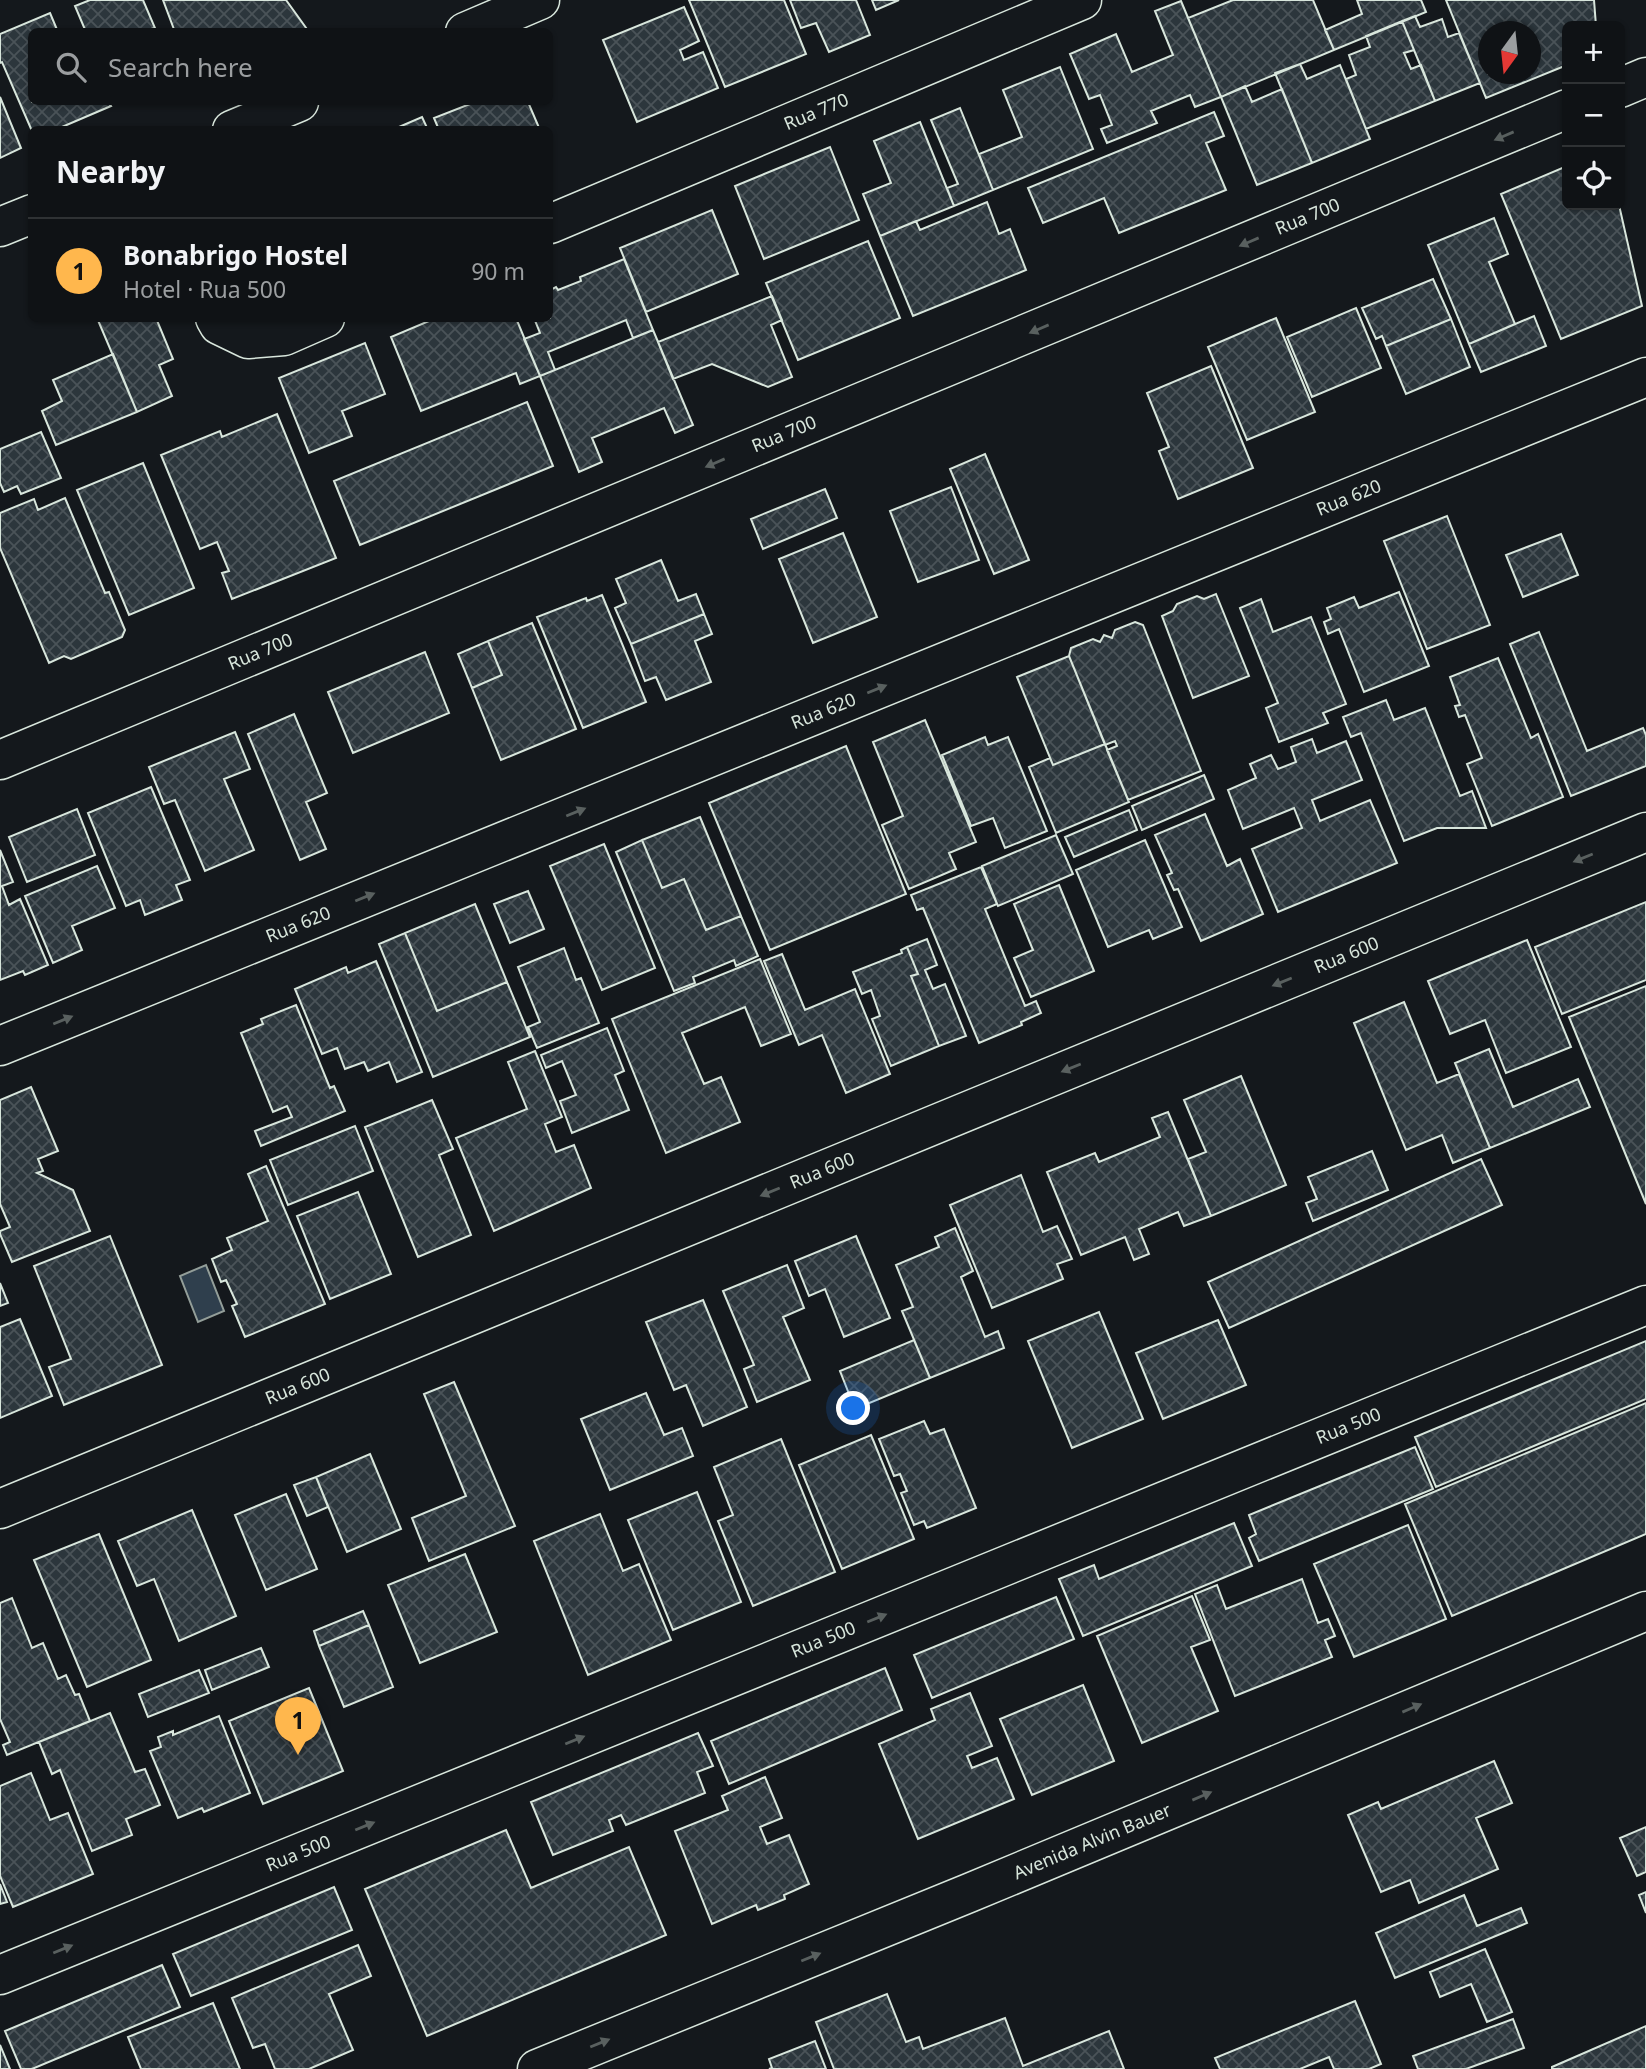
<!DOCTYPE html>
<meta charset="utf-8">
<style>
:root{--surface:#0f1215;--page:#181b1e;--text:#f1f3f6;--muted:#9b9ea0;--line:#2f3234;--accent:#ffb74d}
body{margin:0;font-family:"Noto Sans",sans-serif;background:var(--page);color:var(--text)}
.controls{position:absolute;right:21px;top:21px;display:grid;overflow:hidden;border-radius:10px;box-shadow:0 2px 5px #0004}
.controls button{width:63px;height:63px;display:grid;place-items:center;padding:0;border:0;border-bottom:2px solid var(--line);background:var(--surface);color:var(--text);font:35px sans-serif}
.compass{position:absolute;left:1478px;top:21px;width:63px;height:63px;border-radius:50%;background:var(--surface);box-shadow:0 2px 5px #0004;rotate:195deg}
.you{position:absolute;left:854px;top:1409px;width:24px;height:24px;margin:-18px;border:5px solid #fff;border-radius:50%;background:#1a73e8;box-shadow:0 0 0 10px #1a73e833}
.badge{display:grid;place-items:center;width:46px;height:46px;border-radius:50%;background:var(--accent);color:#111;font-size:23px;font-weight:700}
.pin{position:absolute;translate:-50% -58px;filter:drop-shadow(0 2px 4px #0008)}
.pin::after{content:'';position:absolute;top:37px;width:24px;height:21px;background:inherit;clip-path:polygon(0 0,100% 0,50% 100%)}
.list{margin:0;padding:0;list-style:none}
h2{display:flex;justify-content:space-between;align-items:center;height:91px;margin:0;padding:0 28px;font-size:30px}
h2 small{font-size:23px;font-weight:400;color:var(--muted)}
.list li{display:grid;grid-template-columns:46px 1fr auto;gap:21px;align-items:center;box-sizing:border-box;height:105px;padding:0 28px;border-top:2px solid var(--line)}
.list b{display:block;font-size:26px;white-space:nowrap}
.list p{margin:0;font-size:23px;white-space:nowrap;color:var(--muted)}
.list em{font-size:23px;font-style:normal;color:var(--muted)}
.icon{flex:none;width:38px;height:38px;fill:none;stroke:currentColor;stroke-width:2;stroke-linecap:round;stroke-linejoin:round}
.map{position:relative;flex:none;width:1646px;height:2069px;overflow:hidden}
.search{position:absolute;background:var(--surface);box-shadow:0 2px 5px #0004;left:28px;top:28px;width:525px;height:77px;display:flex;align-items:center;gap:18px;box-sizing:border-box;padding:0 24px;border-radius:10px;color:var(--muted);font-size:26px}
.panel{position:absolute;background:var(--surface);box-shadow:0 2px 5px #0004;left:28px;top:126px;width:525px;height:196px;border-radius:10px}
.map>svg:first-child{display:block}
.water{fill:#2f3f4d;stroke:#939e99;stroke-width:2}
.building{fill:url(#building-cross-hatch);stroke:#d8e6dc;stroke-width:2;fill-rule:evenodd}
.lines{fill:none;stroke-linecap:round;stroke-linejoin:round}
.minor-casing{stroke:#d8e6dc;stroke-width:41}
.secondary-casing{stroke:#d8e6dc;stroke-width:41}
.minor{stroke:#14181c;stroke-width:38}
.secondary{stroke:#14181c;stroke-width:38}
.oneway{fill:#59605f}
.labels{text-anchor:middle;stroke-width:5;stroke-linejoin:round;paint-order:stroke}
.street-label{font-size:18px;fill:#d8e6dc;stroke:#14181c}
</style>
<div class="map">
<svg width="1646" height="2069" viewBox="0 0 1646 2069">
<defs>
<pattern id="building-cross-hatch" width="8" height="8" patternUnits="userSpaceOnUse" patternTransform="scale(1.75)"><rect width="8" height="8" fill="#2c363c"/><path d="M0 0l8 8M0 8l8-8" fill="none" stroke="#4a5358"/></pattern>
</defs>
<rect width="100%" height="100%" fill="#14181c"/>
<path class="water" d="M206,1265L224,1311L198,1322L180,1276Z"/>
<path class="building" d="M90,0H143L155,28L151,29L152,32H86L75,6Z
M163,0H286L309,32H175Z
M689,0H784L806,54L725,87Z
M790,0H856L870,35L829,52L816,23L801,28Z
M872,0H899L876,10Z
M1233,0H1313L1334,50L1221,97L1188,18Z
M1357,0H1421L1426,12L1334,50L1325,30L1362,14Z
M1446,0H1594L1596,26H1567V65L1486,98ZM1488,32H1530V74H1488Z
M1181,1L1221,97L1195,107L1190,95L1151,111L1157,123L1107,143L1101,129L1112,125L1100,95L1089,99L1070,54L1116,34L1132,72L1173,55L1155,11Z
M684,7L699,41L680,50L684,60L703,52L718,88L637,122L603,40Z
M50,13L58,32H32V102H108L111,106L55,130H32V131L2,62L0,63V34Z
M1415,16L1420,27L1442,19L1448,37L1459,33L1480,83L1435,101L1402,21Z
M1402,21L1414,50L1404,53L1411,69L1421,65L1435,101L1366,129L1346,79L1356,75L1349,55L1370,47L1366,36Z
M1300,64L1307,79L1340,65L1370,139L1312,163L1275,73Z
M1060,67L1093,149L993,190L979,154L1022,137L1003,90Z
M1245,86L1252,102L1282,89L1312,163L1257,185L1221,97Z
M0,97L21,148L0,158Z
M475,102H528L540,130H439L434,118Z
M960,108L993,190L954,206L947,188L958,184L931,120Z
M1214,112L1224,136L1206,143L1226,190L1119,233L1104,198L1043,223L1028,188Z
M422,117L428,130H392Z
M920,122L954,206L880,236L863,194L891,183L874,141Z
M830,147L859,220L764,259L735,186Z
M1567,166V205H1619L1642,306L1561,339L1501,194Z
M987,202L999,234L1010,229L1026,270L913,316L880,236L916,221L920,230Z
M712,210L738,274L646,312L620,248Z
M1494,218L1508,254L1489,262L1515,324L1469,344L1428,245Z
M868,241L900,318L798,360L766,283Z
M624,259L653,330L633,338L626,320L548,352L555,370L540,376L524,339L540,333L534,318H550V290L556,287L558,290L581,281L580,277Z
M1433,279L1451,319L1386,346L1382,336L1376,339L1362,308Z
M772,296L782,320L771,325L792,377L768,387L712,364L673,379L658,342Z
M1356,308L1381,368L1312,397L1287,337Z
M1534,316L1546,346L1481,372L1469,344Z
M97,318H156L173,359L159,365L172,396L137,412Z
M436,318H516L540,376L520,384L516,373L421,411L391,337Z
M1276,318L1315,412L1247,440L1208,347Z
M1451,319L1470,367L1406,394L1386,346Z
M653,330L693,425L675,433L664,408L592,438L602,462L579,472L540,376Z
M365,343L385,394L342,411L352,436L309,453L279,378Z
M113,354L137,412L56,445L42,411L62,401L53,380Z
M1211,366L1253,468L1178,499L1159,451L1169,447L1147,393Z
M527,402L553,466L360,545L334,481Z
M277,414L336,558L232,599L222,573L229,571L217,542L200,549L161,455L220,431L222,437Z
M41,432L61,478L21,494L17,486L4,492L0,483V449Z
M985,454L1029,560L994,574L950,469Z
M143,463L194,588L129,615L77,490Z
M951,487L979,560L918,582L890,511Z
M825,489L837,518L763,549L751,519Z
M65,498L105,593L109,592L125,630L122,637L71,659L64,656L49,663L0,548V513L34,499L38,510Z
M1447,516L1490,625L1427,649L1384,541Z
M843,533L877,617L813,643L779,559Z
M1561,534L1578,575L1523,597L1506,555Z
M661,560L678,601L696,594L704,614L631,644L615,608L626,603L616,579Z
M1399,592L1429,666L1364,692L1339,629L1328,634L1324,622L1331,619L1327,608L1354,597L1359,608Z
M1216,594L1249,676L1193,698L1162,616L1173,611L1177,604L1197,596L1204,599Z
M602,595L646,702L583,728L537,617L586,598L587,601Z
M1261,599L1273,632L1311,617L1346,704L1323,713L1328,723L1279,742L1266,708L1278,703L1240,608Z
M704,614L712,634L695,641L711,682L666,700L656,677L645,681L631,644Z
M1135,622L1143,625L1201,771L1128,800L1107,750L1117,746L1115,741L1105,745L1069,656L1071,648L1093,639L1100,642L1104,635L1112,638L1115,630Z
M532,623L576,729L501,760L472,688L502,675L488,641Z
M1539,632L1587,751L1643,728L1646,735V766L1571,796L1510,644Z
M488,641L502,675L472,688L458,654Z
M425,652L449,713L353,753L328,692Z
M1069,656L1105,744L1053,765L1017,677Z
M1498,658L1531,738L1538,734L1563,797L1492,826L1467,764L1482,758L1465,715L1459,717L1455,706L1460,705L1450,677Z
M1386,700L1394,720L1425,708L1460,796L1472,791L1486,828H1437L1404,841L1361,733L1351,737L1343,717Z
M294,714L327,793L306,802L326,849L300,860L248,734Z
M925,720L976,842L949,853L956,869L909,889L882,825L903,816L873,742Z
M235,732L250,769L224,779L254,850L205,871L175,800L164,804L149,767Z
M985,737L988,745L1008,737L1047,831L1005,848L993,818L971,826L942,755Z
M1312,739L1317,753L1346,741L1362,780L1312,800L1320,821L1370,800L1397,863L1278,912L1252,849L1302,828L1294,808L1243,829L1228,790L1256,778L1250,764L1271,755L1278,769L1296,762L1291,747Z
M1105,744L1129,802L1056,833L1029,767L1050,758L1053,765Z
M846,746L906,894L770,950L709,803Z
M1204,775L1214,799L1142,830L1132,806Z
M151,787L190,880L176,885L182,900L145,915L140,900L126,906L88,813Z
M77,809L95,855L27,882L9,837Z
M1129,810L1137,830L1074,857L1065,837Z
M1205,814L1227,866L1240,859L1263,914L1201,941L1178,889L1174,890L1167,875L1172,873L1155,835Z
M700,817L741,916L706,930L684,879L662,888L642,840Z
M1056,835L1073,874L998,906L982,866Z
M642,840L662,888L684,879L706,930L741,916L758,956L736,966L734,960L693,977L695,983L674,991L616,852Z
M1145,840L1182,927L1153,939L1149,930L1108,947L1076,870Z
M604,844L655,968L602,990L550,866Z
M0,850L13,882L2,886L9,905L20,899L48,965L25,975L23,971L0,980Z
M97,866L115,908L72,926L82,950L53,963L25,896Z
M981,867L997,904L985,909L1025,1006L1036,1001L1041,1013L1021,1022L1022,1025L979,1043L923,908L917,910L911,895Z
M1059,885L1094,971L1031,997L1014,958L1033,950L1014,904Z
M528,891L544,929L510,943L494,904Z
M1646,902V980L1562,1014L1535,947Z
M475,904L507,982L437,1011L405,933Z
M405,933L437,1011L507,982L530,1037L433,1077L379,944Z
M927,939L937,965L925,970L933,989L945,984L966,1036L939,1046L911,976L918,974L907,947Z
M1527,940L1571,1047L1506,1073L1485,1020L1450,1034L1428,981Z
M907,947L918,974L911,976L939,1046L891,1066L872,1019L880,1016L871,990L862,994L853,972L902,953L901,950Z
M564,948L576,980L581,978L599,1023L537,1048L528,1027L540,1022L518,967Z
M782,954L805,1010L855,989L890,1074L846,1093L822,1035L799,1045L764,961Z
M760,959L791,1034L761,1046L745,1007L682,1033L704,1084L721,1077L740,1122L666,1153L612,1019Z
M376,961L422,1072L397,1082L389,1062L368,1071L364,1062L345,1069L337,1048L322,1054L295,989L346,967L348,973Z
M1646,986V1204L1569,1017Z
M1404,1002L1437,1083L1459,1074L1490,1148L1453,1163L1442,1135L1406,1150L1354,1023Z
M296,1005L330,1088L334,1086L345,1111L261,1146L255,1131L292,1117L287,1106L273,1112L241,1033L263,1024L261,1019Z
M607,1028L624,1071L615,1075L629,1110L572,1133L560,1101L576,1095L562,1061L546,1068L541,1055Z
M1489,1049L1513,1107L1578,1079L1590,1107L1490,1148L1455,1063Z
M535,1051L562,1117L545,1124L556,1152L574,1145L591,1188L494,1231L456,1138L527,1109L508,1062Z
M1241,1076L1286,1185L1211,1216L1188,1159L1206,1152L1184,1100Z
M31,1087L58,1151L38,1159L43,1171L37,1173L73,1190L90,1231L12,1262L0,1234V1231L10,1227L0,1204V1100Z
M432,1100L453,1149L439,1155L471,1235L418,1257L365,1127Z
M1168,1112L1211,1216L1184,1226L1178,1212L1139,1229L1149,1254L1134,1260L1125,1237L1081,1255L1047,1172L1095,1153L1099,1162L1160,1137L1152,1118Z
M355,1126L373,1171L288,1205L270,1160Z
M1372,1151L1388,1190L1313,1221L1306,1203L1317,1199L1308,1177Z
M1481,1159L1502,1205L1229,1328L1208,1282Z
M266,1166L325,1304L245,1337L232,1306L237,1304L226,1280L221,1282L212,1259L232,1250L227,1238L268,1221L248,1174Z
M1021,1175L1043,1232L1057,1226L1072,1259L1057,1264L1063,1279L992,1308L950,1205Z
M358,1192L391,1274L330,1299L297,1216Z
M955,1228L973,1271L961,1277L985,1337L998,1331L1004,1348L930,1378L902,1311L913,1307L896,1265L939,1247L935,1237Z
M110,1236L162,1365L64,1405L49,1367L71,1359L34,1266Z
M856,1236L890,1318L844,1337L825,1289L809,1296L795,1261Z
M787,1265L804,1308L783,1317L810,1380L757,1402L744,1369L754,1365L723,1291Z
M0,1283L8,1303L0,1306Z
M703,1300L747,1407L703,1426L686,1385L674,1390L646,1322Z
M1099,1312L1143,1419L1072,1448L1028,1341Z
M20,1319L52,1396L0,1418V1327Z
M1218,1320L1246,1385L1163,1419L1136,1353Z
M914,1340L930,1378L855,1409L840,1371Z
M1646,1341V1399L1436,1487L1415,1437Z
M454,1382L515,1526L429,1561L412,1518L466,1496L424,1394Z
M646,1393L664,1435L682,1428L693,1456L610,1490L581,1419Z
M1646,1403V1534L1452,1616L1405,1504Z
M924,1421L930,1434L944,1429L976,1508L927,1528L924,1521L914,1525L901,1493L907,1491L900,1474L894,1476L879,1439Z
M871,1435L914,1539L842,1569L799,1465Z
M781,1439L835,1572L753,1606L718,1521L733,1515L714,1467Z
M1415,1447L1433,1489L1259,1561L1249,1538L1256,1534L1249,1515Z
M370,1454L401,1529L347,1552L316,1477Z
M316,1477L328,1507L307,1516L294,1485Z
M697,1492L741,1602L673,1630L628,1520Z
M286,1494L317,1569L266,1590L235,1515Z
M192,1510L236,1616L179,1641L154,1579L137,1586L118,1541Z
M600,1514L623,1571L639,1564L671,1640L588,1675L534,1541Z
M1234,1523L1252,1566L1083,1636L1059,1579L1094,1565L1099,1579Z
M1408,1525L1446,1619L1354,1657L1314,1564Z
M99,1534L151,1660L87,1687L34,1560Z
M465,1554L497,1632L420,1663L388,1585Z
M1302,1579L1318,1623L1328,1619L1335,1636L1325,1640L1332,1657L1235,1696L1195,1594L1217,1585L1226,1609Z
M1192,1596L1210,1640L1191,1647L1218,1711L1142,1743L1097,1636Z
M1056,1597L1074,1639L932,1698L914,1655Z
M12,1598L32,1648L43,1643L58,1679L66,1675L75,1695L79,1694L90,1721L7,1755L3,1745L10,1742L0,1719V1603Z
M363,1611L369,1625L319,1646L314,1631Z
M369,1625L393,1687L344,1707L319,1646Z
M261,1648L269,1667L212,1690L205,1670Z
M885,1668L902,1710L729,1784L711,1741Z
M199,1670L209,1693L148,1717L139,1694Z
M1083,1685L1114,1761L1032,1795L1000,1719Z
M309,1688L343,1771L263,1804L229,1721Z
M970,1693L992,1746L967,1756L972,1768L997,1758L1014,1799L918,1839L879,1744L935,1720L931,1709Z
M110,1713L135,1772L145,1769L160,1805L126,1819L132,1835L92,1851L60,1770L52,1774L39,1742Z
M219,1716L250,1793L204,1812L202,1808L178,1818L150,1751L161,1747L158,1737L173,1731V1735Z
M698,1733L713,1766L697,1772L705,1793L626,1825L621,1815L609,1820L613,1831L553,1855L531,1802Z
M1494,1761L1512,1803L1476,1818L1498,1869L1419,1903L1410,1880L1381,1892L1348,1815L1378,1802L1381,1809Z
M31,1773L50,1820L68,1813L93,1874L13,1907L0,1876V1786Z
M765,1777L782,1818L760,1827L767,1844L789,1835L809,1884L784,1895L785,1899L758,1910L756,1905L712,1924L675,1831L728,1810L722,1796Z
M1646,1827V1872L1637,1876L1620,1838Z
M506,1830L531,1888L629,1847L666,1935L427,2036L365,1889Z
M0,1884L7,1902L0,1904Z
M334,1887L352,1930L191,1996L173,1954Z
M1646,1892V1913L1639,1895Z
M1464,1895L1477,1926L1521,1908L1527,1923L1395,1978L1376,1933Z
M358,1945L371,1976L329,1994L353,2050L309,2069H275L265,2044L253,2048L232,1998Z
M1485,1949L1512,2012L1487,2022L1471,1984L1440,1997L1430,1972Z
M162,1965L180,2007L32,2069H21L5,2031Z
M887,1994L906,2042L919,2037L923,2049L1005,2018L1023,2066L1109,2031L1124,2069H834L816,2022Z
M1355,2001L1381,2064L1369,2069H1334L1329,2057L1300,2069H1220L1215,2058Z
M213,2003L240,2069H141L128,2037Z
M1513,2019L1524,2048L1466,2069H1418L1413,2056Z
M1646,2026V2069H1552V2067Z
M815,2041L826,2069H769L772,2068L769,2059Z
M0,2045L10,2069H0Z"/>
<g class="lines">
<defs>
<g id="minor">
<path d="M465,32L540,0"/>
<path d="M1620,88L1646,77"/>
<path d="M232,130L299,102"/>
<path id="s1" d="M550,224L1082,0"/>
<path d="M0,227L32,214"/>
<path d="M215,318L219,325L248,339L284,336L325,318"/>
<path id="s2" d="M0,760L1567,109"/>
<path id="s3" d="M0,1046L1646,377"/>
<path id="s4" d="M0,1509L1646,832"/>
<path id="s5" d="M0,1975L1646,1305"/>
</g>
<g id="secondary">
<path id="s6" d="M537,2069L969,1893L1646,1611"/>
</g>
</defs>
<use href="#minor" class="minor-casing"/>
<use href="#secondary" class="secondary-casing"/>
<use href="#minor" class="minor"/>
<use href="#secondary" class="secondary"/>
</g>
<defs><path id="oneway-solid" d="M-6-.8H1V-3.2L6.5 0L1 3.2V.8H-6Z" transform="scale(1.75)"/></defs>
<g class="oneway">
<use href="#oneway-solid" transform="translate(1504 136) rotate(157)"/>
<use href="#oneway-solid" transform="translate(1249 242) rotate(157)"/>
<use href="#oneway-solid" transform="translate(1039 329) rotate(157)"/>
<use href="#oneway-solid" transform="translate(715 463) rotate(157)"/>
<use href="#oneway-solid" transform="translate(877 689) rotate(-22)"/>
<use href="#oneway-solid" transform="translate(576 812) rotate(-22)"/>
<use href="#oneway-solid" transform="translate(1583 858) rotate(158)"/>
<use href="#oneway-solid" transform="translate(365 897) rotate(-22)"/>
<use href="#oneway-solid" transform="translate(1282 982) rotate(158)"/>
<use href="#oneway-solid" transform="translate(63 1020) rotate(-22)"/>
<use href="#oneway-solid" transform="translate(1071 1068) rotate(158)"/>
<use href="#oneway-solid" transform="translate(770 1192) rotate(158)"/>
<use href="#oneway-solid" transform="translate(877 1618) rotate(-22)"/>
<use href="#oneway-solid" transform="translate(1412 1708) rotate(-23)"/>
<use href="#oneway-solid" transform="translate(575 1740) rotate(-22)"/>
<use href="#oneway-solid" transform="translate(1202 1796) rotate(-23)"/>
<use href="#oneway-solid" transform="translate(365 1826) rotate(-22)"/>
<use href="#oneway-solid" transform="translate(63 1949) rotate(-22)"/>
<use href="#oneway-solid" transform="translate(811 1957) rotate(-22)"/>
<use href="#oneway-solid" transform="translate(600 2043) rotate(-22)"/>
</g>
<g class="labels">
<g class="street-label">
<text dy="6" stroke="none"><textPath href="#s1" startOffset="289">Rua 770</textPath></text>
<text dy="6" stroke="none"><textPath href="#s2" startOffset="1416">Rua 700</textPath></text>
<text dy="6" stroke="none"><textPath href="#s2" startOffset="849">Rua 700</textPath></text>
<text dy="6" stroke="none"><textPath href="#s3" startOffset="1456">Rua 620</textPath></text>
<text dy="6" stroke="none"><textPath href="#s2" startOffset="282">Rua 700</textPath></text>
<text dy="6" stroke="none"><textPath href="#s3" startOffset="889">Rua 620</textPath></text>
<text dy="6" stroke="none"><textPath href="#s3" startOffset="322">Rua 620</textPath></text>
<text dy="6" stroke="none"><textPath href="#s4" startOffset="1456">Rua 600</textPath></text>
<text dy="6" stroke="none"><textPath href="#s4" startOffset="889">Rua 600</textPath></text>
<text dy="6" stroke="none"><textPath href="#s4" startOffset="322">Rua 600</textPath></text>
<text dy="6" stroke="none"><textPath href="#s5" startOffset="1456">Rua 500</textPath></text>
<text dy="6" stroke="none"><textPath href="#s5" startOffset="889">Rua 500</textPath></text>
<text dy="6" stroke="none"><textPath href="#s6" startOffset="600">Avenida Alvin Bauer</textPath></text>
<text dy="6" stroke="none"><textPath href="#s5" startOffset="322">Rua 500</textPath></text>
</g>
</g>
</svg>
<div class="controls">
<button>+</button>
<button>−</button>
<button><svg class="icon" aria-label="locate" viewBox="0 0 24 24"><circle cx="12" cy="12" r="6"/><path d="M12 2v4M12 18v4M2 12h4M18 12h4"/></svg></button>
</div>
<svg class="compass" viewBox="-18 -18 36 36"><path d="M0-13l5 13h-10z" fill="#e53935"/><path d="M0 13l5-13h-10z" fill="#9b9ea0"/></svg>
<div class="you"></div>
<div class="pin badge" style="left:298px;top:1755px">1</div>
<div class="search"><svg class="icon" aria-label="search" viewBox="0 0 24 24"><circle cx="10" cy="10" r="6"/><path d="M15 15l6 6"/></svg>Search here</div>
<section class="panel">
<h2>Nearby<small></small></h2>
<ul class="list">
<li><span class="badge">1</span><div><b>Bonabrigo Hostel</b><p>Hotel · Rua 500</p></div><em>90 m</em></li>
</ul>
</section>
</div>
